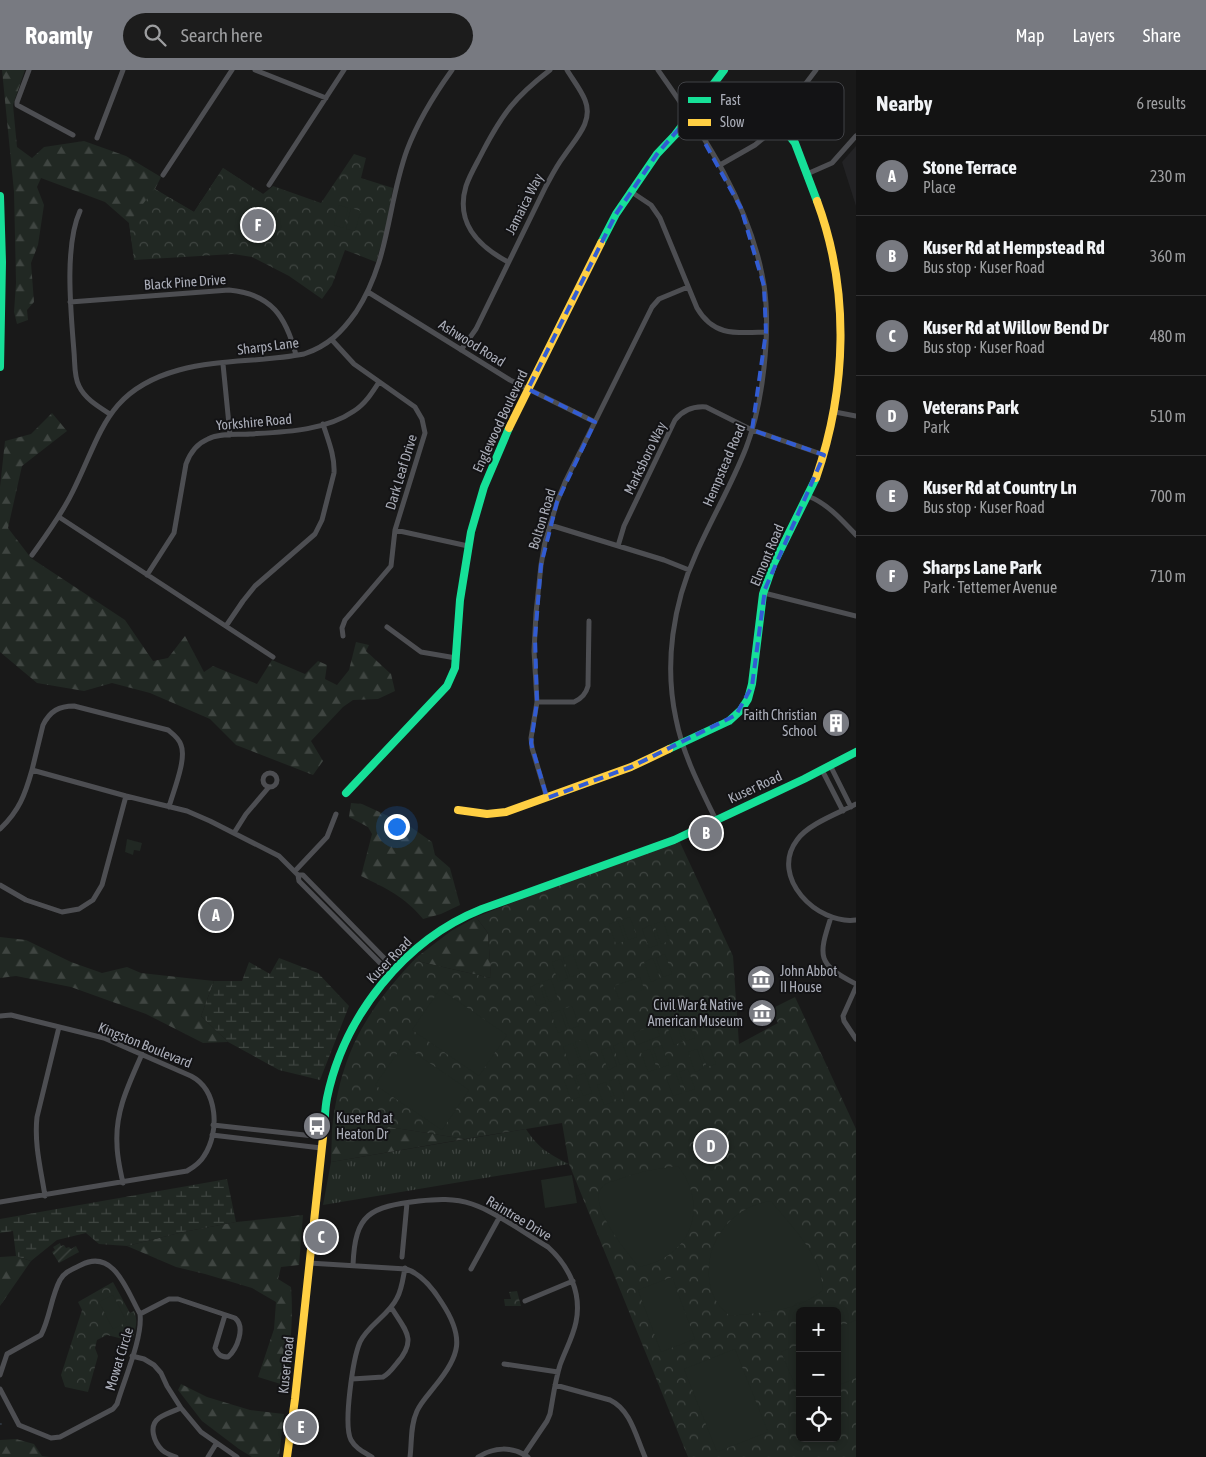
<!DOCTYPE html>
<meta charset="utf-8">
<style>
:root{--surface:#131313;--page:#1c1c1c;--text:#f1f3f6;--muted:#9d9ea0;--line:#323233;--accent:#787a81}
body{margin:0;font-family:"Asap Condensed",sans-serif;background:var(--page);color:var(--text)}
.controls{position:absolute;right:15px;bottom:15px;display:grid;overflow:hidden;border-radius:8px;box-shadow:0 2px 8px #0003}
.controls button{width:45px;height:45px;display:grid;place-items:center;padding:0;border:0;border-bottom:1px solid var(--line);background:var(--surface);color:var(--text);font:25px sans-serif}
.you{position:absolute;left:396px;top:756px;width:18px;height:18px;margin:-12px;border:4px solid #fff;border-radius:50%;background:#1a73e8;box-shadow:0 0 0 8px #1a73e833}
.badge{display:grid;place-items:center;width:32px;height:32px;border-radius:50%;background:var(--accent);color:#fff;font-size:16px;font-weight:700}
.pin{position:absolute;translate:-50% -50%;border:2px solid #fff;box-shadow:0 1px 5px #0006}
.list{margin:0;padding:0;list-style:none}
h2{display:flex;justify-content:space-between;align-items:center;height:65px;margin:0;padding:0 20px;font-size:21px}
h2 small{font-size:16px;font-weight:400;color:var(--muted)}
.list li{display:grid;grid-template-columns:32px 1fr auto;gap:15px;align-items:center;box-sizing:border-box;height:80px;padding:0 20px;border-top:1px solid var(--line)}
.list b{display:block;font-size:19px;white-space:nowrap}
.list p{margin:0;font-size:16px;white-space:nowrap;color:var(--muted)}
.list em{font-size:16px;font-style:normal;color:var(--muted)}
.icon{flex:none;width:28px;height:28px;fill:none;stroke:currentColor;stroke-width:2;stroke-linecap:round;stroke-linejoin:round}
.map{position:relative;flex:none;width:856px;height:1387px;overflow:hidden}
header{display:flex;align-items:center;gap:30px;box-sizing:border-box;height:70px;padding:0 25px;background:var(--accent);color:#fff}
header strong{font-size:24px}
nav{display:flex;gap:28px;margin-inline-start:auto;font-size:18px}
.search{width:350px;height:45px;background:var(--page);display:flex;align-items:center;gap:12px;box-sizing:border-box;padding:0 18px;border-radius:28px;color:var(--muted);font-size:19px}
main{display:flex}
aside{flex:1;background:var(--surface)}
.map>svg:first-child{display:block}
.built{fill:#232325}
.grass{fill:url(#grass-tufts)}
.forest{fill:url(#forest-firs)}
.wetland{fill:url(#wetland-marsh)}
.park{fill:url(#park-crowns);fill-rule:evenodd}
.garden{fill:url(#garden-furrows)}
.pitch{fill:#212823}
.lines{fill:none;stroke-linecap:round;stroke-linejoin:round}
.stream{stroke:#2c333b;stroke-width:2}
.street{stroke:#4d4e52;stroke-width:5}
.fast{stroke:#16e098;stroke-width:8}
.slow{stroke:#ffcf43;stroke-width:8}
.marked{fill:none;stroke:#325cd3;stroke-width:4;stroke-dasharray:10 6;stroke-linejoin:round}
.labels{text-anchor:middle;stroke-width:4;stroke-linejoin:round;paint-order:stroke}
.street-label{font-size:14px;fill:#abaeb9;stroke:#131315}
.poi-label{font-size:14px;fill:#abaeb9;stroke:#131315;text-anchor:end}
.key{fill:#131315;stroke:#414246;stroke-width:1}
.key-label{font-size:14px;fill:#abaeb9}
</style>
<header>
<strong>Roamly</strong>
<div class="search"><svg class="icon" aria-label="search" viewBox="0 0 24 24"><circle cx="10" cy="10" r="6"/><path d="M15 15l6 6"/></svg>Search here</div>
<nav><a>Map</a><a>Layers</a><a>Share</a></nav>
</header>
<main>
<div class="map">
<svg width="856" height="1387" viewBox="0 0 856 1387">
<defs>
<pattern id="grass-tufts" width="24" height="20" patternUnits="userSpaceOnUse" patternTransform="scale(1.25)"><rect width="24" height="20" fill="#212823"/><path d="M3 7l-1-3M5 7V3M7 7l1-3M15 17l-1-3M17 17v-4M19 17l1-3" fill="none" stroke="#3f4541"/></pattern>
<pattern id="forest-firs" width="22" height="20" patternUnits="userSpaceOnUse" patternTransform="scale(1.25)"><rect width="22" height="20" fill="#212823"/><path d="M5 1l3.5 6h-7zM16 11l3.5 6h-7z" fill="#3f4541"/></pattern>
<pattern id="wetland-marsh" width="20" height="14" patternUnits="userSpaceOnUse" patternTransform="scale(1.25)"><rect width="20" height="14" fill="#212823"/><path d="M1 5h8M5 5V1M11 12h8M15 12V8" fill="none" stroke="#3f4541"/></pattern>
<pattern id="park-crowns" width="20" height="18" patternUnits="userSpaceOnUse" patternTransform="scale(1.25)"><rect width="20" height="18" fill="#212823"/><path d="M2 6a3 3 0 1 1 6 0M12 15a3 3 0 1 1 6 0" fill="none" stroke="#3f4541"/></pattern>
<pattern id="garden-furrows" width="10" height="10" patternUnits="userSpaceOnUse" patternTransform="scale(1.25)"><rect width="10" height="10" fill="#212823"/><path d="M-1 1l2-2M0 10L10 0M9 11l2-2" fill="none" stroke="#3f4541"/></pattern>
</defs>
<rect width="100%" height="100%" fill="#191919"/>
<path class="built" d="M856,76V136L842,92Z"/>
<path class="grass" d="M526,1059C538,1078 549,1084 569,1094L323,1135L331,1092Z"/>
<path class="forest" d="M2,0H25L13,35L17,77L32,88L44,77L84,71L126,86L161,107L155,119L194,142L223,98L263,124L133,179L129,153L105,132L41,108L37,117L44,135L38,175L31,193L34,232L27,240L28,250L17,254L14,242L16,213L14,122Z
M52,343L67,361L22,396L8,458L31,488L125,550L153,591L168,588L185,566L204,602L213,596L257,614L272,590L305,604L318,591L327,595L325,609L337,615L349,600L356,572L369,575L366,581L391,604L395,621L378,629L353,630L343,637L311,671L323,691L313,705L236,675L210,649L150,623L112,613L84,621L37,613L0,582V417L5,371L31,364Z
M351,733L362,734L408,755L432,772L435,785L450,798L460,835L441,844L423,849C404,826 387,819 361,806L372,764L368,757L349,747Z
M476,847L488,863L491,908L421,892L417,887L451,861Z
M0,867L26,870L71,892L102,903L127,897L141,903L214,911L201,946L228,972L203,973L146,944L71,917L16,906L0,908Z
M389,1057L465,1069L331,1092L332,1060H367Z
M303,1145L299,1195L281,1197L278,1209L291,1217C294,1250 289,1283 287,1316L258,1307L274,1259L276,1232L252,1218L205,1204L176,1197L127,1176L183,1162L236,1152Z
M16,1186L31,1191L0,1236V1187Z
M181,1314L207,1327L250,1340L284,1344L279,1387H252L239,1379L202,1351L178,1320Z
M16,1369L34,1374L42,1386L50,1387H0V1370Z"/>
<path class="wetland" d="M279,888L318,903L349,936L320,1010L279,1000L228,972L201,946L214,911H242L249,892L270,904Z
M227,1109L236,1152L183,1162L127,1176L99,1174L86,1163L57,1170L31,1191L16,1186L13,1161L0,1163V1149Z"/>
<path class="park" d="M354,84L366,88L361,108L393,118L386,158L376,192L345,180L332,215L322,229L289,206L252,187L233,184L134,190L129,153L154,119L194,142L223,98L263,124L273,116L321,133Z
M678,768L733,886L739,974L778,953L771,939L795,927L856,1059V1387H688L569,1094L562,1053L465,1069L389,1057L367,1060H332C340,985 365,941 417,887L421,892L491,908L488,863L476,847ZM800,1241H837V1368H800Z
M113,1212L130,1243L134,1241C138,1250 136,1258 133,1268L127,1270L107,1265L97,1270L95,1278L98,1286L88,1322L65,1317L61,1305L82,1240L78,1232Z
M517,1221L521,1236H505L504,1229H511L509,1222Z"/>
<path class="garden" d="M60,1173L61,1176L64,1175L66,1178L69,1177L71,1179L76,1176L79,1182L59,1193L52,1182L55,1180L53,1177Z"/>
<path class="pitch" d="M339,135L348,138L343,158L334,155Z
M351,138L361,141L355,161L346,159Z
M127,769L142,773L140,781L134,780L133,785L125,782Z
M630,847L637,867L628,870L621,850Z
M618,851L625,871L616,874L609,854Z
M663,851L670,871L661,874L654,854Z
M651,855L658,875L649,878L642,859Z
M573,884L580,904L570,907L563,888Z
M665,884L672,904L663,907L656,888Z
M653,888L660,908L651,912L644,892Z
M561,889L568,908L558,912L552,892Z
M640,907L644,919L619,929L614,916Z
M551,909L558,929L549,932L542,912Z
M539,913L546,933L537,936L530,917Z
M440,919L507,965L479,1006L412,960Z
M572,936L579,956L570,959L563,939Z
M560,940L567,960L558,963L551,943Z
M688,948L695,968L686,971L679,951Z
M676,952L683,972L674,975L667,956Z
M656,955L660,966L637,975L633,963Z
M585,969L592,989L582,992L575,972Z
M622,972L629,992L620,995L613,976Z
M573,973L580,993L570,996L563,977Z
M709,974L716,994L707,997L700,978Z
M403,975L469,1020L442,1060L375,1015Z
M662,975L669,995L660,998L653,978Z
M610,977L617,996L608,1000L601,980Z
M650,979L657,999L648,1002L641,982Z
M697,979L704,998L695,1002L688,982Z
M688,999L695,1019L686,1022L679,1002Z
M585,1003L592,1023L583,1026L576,1006Z
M676,1003L682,1023L673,1026L666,1007Z
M574,1007L580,1027L571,1030L564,1010Z
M618,1008L625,1028L616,1031L609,1011Z
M606,1012L613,1032L604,1035L597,1015Z
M678,1096C710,1137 691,1187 639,1197C628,1183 585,1133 603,1116C606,1113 613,1111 617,1110C640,1101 655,1099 678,1096Z
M572,1105L577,1133L545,1138L541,1110Z
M771,1131C790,1155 825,1188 822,1221C797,1242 761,1242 730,1246C717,1236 710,1223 709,1207C706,1169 734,1136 771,1131Z
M672,1207L695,1269L661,1282L638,1220Z
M113,1225L127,1252L113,1259L99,1232Z
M856,1250V1308L837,1316V1258Z
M800,1274V1327L781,1282Z
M735,1279L768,1362L717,1382L684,1299Z"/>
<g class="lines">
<path class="stream" d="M0,1354H1"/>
<path class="street" d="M29,0L17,32V35L73,65
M255,0L326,28
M658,0C704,65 751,135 764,215C771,262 763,334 746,378C732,414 712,448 696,484C673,534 664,594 676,649C683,685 700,717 716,750
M97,68L123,0
M720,95L755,75L766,66L816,0
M807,104L832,93L856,66
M163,105L232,0
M269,115L344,0
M630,121L651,135L660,148L697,238C714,267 737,263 766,262
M80,141C64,176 71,243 74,282C75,293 74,307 79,316C85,329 99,337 110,344
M508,192C478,176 455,153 466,116C470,104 477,93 483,81C503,43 515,27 550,0
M368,222L510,310L595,352
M70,232L229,220C272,224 286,247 296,285
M332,270L354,294L415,337L422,349L425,363L395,460L391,496L345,550L342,558L343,566
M461,280L476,259L546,116C552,105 557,95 564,86C575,69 594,52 585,30C581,20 573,10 567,0
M223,294L230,365
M835,342L856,346
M808,426C828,434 841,449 856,465
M59,447L273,587
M550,455L664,490L689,500
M395,460L468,476
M618,476L624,456L675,350C683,340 693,336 706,337L752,360L824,385
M32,485C47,464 62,444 73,421C102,363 106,320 179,300C219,289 263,292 304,284C328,276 342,262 356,242C390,190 387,135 407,80C418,51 434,25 452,0
M147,505L174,463L186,394C190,383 196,374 208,369C220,363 236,365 250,364C284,362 325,361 354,341C365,334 372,323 379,312
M764,523L856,546
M226,556L243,531L255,516L315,464L322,450L334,403C335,386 328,370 323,354
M387,557L421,582L456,588
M537,632H574C581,629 586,624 588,616L589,551
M830,695L851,737
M822,700L843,741
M263 710a7 7 0 1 1 14 0a7 7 0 1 1-14 0Z
M547,728L532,678L531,668L537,632L534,581L536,543L541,495L545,472L557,432L566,410L652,237L659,229L688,217
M856,734C839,743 808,754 797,770C769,807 817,855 856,850
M169,737C173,722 187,689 181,675C179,668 173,664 168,660L74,636C59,636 50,641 43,655L32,700L126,726L187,741L210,751L279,786L298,805L299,811L383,896H387
M0,759C19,741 25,725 32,700
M234,763L246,744L269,717
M295,801L327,767L336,744
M298,805H303L387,891L388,897
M0,815L26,830L62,842L79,839L93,830L102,815L126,726
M831,847C818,887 817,894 856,914
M856,917L843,946L844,951L856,969
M0,946L11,945L104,968L191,1006C218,1020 220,1062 204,1086C200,1093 194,1097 187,1101L0,1132
M213,1055L323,1067
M212,1065L321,1078
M123,1113C120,1100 117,1087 117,1074C115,1041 129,1014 142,984
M45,1126C41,1100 34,1074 37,1047L59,957
M402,1187L407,1133
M309,1193L406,1199C422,1204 434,1220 442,1233C465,1268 460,1286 435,1316C429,1324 421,1332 417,1341C410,1356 412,1372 410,1387
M353,1195C355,1143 370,1137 419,1131C437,1129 454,1128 472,1134C494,1141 526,1164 548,1177C569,1196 582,1223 576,1252C573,1267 565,1281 560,1295C555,1311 553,1328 550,1344L547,1351L524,1385
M471,1199L499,1148
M525,1231L573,1211
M140,1244L169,1229H178L235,1248C246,1257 237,1279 228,1287C221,1287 218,1285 215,1278L225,1245
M132,1286L144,1289L154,1295L161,1303L167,1316L181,1338L201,1362L237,1387
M504,1294L558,1302
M0,1305L7,1284L41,1265C50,1248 51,1227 60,1210C64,1202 73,1199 81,1195C114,1178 127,1221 140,1244C143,1267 124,1310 117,1334L113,1339L60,1367L51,1368L19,1355L0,1319
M352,1309L383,1307C389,1304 393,1298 397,1293C418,1269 405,1260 391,1237
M555,1315L610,1330C631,1340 636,1367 645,1387
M176,1387C171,1385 166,1384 162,1380C154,1372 148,1356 159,1348C165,1344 174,1341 181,1338
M208,1387L216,1374
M372,1387C364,1382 356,1379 351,1370C343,1355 353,1288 360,1272C368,1255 389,1245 397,1228C402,1219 403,1208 405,1198
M478,1387C494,1377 512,1376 528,1387"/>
<path class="fast" d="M775,53L788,64L795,73L817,131
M0,126L2,192L0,297
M601,173L616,144L657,84L675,65L724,0
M669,679L729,651L741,640L748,629L752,614L763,524L773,495L816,408
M346,723L447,616L455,598L460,530L471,462L484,417L509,358
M324,1058C325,1048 325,1038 327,1028C344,946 404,870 482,839L674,770L804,709L856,682"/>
<path class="slow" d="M509,358L601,173
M816,408C847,318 850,220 817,131
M458,740L487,744L506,742L631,697L669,679
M287,1387L295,1329L324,1058"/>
</g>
<path class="marked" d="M690,46L741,138L764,216L766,262L752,360L824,385L765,519L752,616L736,645L631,697L547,728L531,673L537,632L535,568L541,495L557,432L595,352L528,319L616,144L657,84Z"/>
<defs>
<symbol id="building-disc" viewBox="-11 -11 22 22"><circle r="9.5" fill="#787a81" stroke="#131315"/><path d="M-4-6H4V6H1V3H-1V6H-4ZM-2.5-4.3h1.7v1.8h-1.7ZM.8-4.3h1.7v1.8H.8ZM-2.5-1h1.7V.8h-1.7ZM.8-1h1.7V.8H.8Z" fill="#fff"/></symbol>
<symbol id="museum-disc" viewBox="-11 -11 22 22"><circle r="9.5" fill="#787a81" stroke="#131315"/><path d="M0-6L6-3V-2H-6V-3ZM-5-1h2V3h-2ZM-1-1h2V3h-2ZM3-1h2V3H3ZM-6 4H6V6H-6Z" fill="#fff"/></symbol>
<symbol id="bus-disc" viewBox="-11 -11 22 22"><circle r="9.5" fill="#787a81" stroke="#131315"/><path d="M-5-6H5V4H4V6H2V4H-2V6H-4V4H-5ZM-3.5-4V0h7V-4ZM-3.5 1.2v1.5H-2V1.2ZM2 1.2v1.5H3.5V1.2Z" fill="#fff"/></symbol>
</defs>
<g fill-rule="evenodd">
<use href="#building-disc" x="820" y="637" width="32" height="32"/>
<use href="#museum-disc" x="745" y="893" width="32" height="32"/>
<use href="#museum-disc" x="746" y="927" width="32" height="32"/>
<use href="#bus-disc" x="301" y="1040" width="32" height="32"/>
</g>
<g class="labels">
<g class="street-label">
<text transform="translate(524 134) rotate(-63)" y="5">Jamaica Way</text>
<text transform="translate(185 212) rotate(-4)" y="5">Black Pine Drive</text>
<text transform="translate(472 273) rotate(32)" y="5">Ashwood Road</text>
<text transform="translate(268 276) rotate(-7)" y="5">Sharps Lane</text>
<text transform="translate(500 351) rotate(-65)" y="5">Englewood Boulevard</text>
<text transform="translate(254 352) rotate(-5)" y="5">Yorkshire Road</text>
<text transform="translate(645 388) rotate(-64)" y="5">Marksboro Way</text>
<text transform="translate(724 395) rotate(-67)" y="5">Hempstead Road</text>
<text transform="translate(401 402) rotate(-73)" y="5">Dark Leaf Drive</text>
<text transform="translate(542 449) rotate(-73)" y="5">Bolton Road</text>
<text transform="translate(767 485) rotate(-67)" y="5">Elmont Road</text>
<text transform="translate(755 717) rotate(-25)" y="5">Kuser Road</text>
<text transform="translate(389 890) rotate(-46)" y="5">Kuser Road</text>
<text transform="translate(145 975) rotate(22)" y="5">Kingston Boulevard</text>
<text transform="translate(519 1148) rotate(31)" y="5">Raintree Drive</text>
<text transform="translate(119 1289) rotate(-73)" y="5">Mowat Circle</text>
<text transform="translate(286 1295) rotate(-84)" y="5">Kuser Road</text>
</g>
<g class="poi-label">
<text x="817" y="650">Faith Christian<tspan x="817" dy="16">School</tspan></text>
<text x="780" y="906" text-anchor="start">John Abbot<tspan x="780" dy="16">II House</tspan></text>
<text x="743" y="940">Civil War &amp; Native<tspan x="743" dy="16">American Museum</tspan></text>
<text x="336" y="1053" text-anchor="start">Kuser Rd at<tspan x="336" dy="16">Heaton Dr</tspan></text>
</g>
</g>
<rect x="678" y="12" width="166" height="58" rx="8" class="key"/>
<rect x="688" y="27" width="23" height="6" fill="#16e098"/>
<rect x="688" y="49" width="23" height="7" fill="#ffcf43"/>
<g class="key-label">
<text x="720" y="35">Fast</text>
<text x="720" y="57">Slow</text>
</g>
</svg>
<div class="controls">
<button>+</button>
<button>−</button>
<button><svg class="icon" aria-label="locate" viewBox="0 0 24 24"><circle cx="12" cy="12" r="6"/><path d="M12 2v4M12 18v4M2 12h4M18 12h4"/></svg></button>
</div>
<div class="you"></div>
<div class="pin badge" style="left:216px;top:845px">A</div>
<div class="pin badge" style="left:706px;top:763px">B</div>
<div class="pin badge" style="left:321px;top:1167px">C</div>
<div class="pin badge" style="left:711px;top:1076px">D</div>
<div class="pin badge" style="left:301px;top:1357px">E</div>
<div class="pin badge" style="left:258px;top:155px">F</div>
</div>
<aside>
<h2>Nearby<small>6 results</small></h2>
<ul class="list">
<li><span class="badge">A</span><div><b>Stone Terrace</b><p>Place</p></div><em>230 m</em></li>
<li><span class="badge">B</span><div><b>Kuser Rd at Hempstead Rd</b><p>Bus stop · Kuser Road</p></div><em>360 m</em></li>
<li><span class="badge">C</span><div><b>Kuser Rd at Willow Bend Dr</b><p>Bus stop · Kuser Road</p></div><em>480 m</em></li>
<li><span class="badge">D</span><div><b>Veterans Park</b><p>Park</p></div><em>510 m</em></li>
<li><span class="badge">E</span><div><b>Kuser Rd at Country Ln</b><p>Bus stop · Kuser Road</p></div><em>700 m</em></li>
<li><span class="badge">F</span><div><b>Sharps Lane Park</b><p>Park · Tettemer Avenue</p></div><em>710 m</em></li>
</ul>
</aside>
</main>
